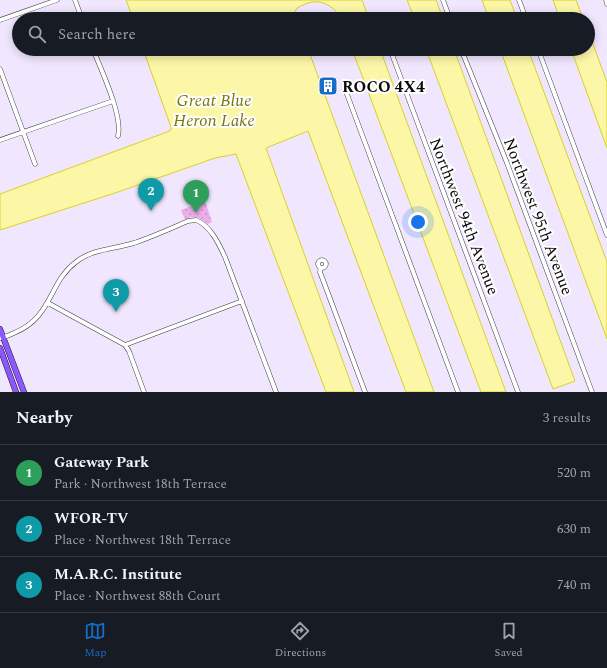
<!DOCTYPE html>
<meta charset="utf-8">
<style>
:root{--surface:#171b24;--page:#20242c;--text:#f1f3f6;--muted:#9ea1a6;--line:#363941;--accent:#176cc5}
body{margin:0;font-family:Spectral,serif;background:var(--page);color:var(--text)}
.you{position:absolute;left:418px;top:222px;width:14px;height:14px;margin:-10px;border:3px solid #fff;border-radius:50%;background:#1a73e8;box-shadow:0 0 0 6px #1a73e833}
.badge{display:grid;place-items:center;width:26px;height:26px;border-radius:50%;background:var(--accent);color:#fff;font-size:13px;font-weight:700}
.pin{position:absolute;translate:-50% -33px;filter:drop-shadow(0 1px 2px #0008)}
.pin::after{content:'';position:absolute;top:21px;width:14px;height:12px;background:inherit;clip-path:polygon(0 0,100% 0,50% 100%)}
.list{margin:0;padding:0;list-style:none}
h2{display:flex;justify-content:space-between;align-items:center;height:52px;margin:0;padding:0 16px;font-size:17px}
h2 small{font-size:13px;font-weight:400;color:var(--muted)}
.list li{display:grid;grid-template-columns:26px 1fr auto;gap:12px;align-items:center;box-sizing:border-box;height:56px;padding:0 16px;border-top:1px solid var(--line)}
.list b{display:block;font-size:15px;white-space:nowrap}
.list p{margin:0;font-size:13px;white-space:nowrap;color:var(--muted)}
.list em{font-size:13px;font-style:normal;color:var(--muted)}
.icon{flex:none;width:22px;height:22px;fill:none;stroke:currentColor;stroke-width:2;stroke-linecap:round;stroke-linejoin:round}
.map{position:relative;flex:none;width:607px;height:392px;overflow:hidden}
.search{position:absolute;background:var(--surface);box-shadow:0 2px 10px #0003;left:12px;right:12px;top:12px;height:44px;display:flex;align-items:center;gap:10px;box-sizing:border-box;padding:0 14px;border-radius:22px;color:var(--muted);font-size:15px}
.sheet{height:220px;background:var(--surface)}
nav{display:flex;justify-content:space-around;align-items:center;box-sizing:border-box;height:56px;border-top:1px solid var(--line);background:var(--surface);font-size:11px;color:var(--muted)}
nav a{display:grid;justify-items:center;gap:2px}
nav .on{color:var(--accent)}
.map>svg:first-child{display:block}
.park{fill:url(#park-dots)}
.water{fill:#fcf6a7;stroke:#d9d127}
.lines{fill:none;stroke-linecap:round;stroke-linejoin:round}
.minor-casing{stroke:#3d3d3d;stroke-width:5}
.major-casing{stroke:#1b1b1b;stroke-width:6}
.minor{stroke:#fff;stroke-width:4}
.major{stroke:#8c57ff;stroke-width:5}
.labels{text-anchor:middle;stroke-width:4;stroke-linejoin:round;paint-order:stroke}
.poi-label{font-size:16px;font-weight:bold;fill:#0a0a0a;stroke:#fff;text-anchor:start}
.street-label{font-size:16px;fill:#0a0a0a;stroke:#fff}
.water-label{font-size:17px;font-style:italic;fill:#79780c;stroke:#fff}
</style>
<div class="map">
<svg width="607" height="392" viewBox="0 0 607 392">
<defs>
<pattern id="park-dots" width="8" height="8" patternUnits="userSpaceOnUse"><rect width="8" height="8" fill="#ecaeea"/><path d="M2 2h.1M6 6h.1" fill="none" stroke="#c994c7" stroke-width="1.8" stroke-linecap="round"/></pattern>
</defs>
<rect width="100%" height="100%" fill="#f0e7ff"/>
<path class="park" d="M205,201L212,222L208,224C200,217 194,215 185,219L181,210Z"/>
<path class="water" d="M126,0H362L369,19H341C337,9 324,0 312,2C307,3 301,6 297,8L295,11L296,19H133Z
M407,0H436L443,19H415Z
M482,0H510L517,19H489Z
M553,0H576L583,19H560Z
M588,31L607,82V148L571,49H588Z
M143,49H308L434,392H406L308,131L266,148L354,392H326L236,154L215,158L115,193L0,230V194L167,132L171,130V127Z
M352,49H380L506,392H481Z
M426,49H454L575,381L553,389Z
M500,49H528L607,262V339Z"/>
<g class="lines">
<defs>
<path id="minor" d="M75,0L82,19
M443,0L450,19
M519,0L526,19
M606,0L607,4
M0,20L57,0
M93,49C101,70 123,115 118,136
M390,49L518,392
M461,49L507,163L592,392
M538,49L607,235
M0,69L35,164
M345,89L458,392
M0,140L113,101
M318 264a4 4 0 1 1 8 0a4 4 0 1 1-8 0Z
M321,268L320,272L365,392
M48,303L125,345L129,351L144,392
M0,338C5,337 10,335 14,333C53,317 48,283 76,262C92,249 114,249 134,243C152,237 170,229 188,221L196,220C210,225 219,244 225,257L276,392
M125,345L242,301"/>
<path id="major" d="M0,329L24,392
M0,348L16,392"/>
</defs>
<use href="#minor" class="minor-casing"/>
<use href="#major" class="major-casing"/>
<use href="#minor" class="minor"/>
<use href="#major" class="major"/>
</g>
<defs>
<symbol id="building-square" viewBox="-11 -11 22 22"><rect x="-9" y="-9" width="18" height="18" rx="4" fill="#176cc5" stroke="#fff"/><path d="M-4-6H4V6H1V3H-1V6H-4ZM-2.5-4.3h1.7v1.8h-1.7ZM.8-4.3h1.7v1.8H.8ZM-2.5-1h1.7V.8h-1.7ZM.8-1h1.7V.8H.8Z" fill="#fff"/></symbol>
</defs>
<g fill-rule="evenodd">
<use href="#building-square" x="317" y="75" width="22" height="22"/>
</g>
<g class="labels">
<g class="poi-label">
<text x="342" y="92">ROCO 4X4</text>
</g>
<g class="street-label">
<text transform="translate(465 216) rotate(69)" y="6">Northwest 94th Avenue</text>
<text transform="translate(539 216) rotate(69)" y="6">Northwest 95th Avenue</text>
</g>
<g class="water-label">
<text x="214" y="106">Great Blue<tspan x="214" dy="20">Heron Lake</tspan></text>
</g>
</g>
</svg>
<div class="you"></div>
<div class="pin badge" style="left:196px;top:213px;background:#2e9e5b">1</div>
<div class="pin badge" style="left:151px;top:211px;background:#0f9aa8">2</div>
<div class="pin badge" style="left:116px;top:312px;background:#0f9aa8">3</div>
<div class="search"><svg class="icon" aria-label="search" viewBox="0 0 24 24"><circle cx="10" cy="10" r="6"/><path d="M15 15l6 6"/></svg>Search here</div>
</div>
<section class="sheet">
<h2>Nearby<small>3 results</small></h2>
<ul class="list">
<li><span class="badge" style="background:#2e9e5b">1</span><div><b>Gateway Park</b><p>Park · Northwest 18th Terrace</p></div><em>520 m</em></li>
<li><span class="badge" style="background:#0f9aa8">2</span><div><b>WFOR-TV</b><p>Place · Northwest 18th Terrace</p></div><em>630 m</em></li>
<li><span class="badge" style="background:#0f9aa8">3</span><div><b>M.A.R.C. Institute</b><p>Place · Northwest 88th Court</p></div><em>740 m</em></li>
</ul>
</section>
<nav>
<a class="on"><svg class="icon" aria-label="map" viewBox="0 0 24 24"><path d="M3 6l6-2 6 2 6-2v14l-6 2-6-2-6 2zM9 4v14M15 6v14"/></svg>Map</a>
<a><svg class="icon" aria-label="directions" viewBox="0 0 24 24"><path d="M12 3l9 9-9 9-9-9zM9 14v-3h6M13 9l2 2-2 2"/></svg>Directions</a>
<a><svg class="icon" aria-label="saved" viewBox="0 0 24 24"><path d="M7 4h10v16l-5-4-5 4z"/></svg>Saved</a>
</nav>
